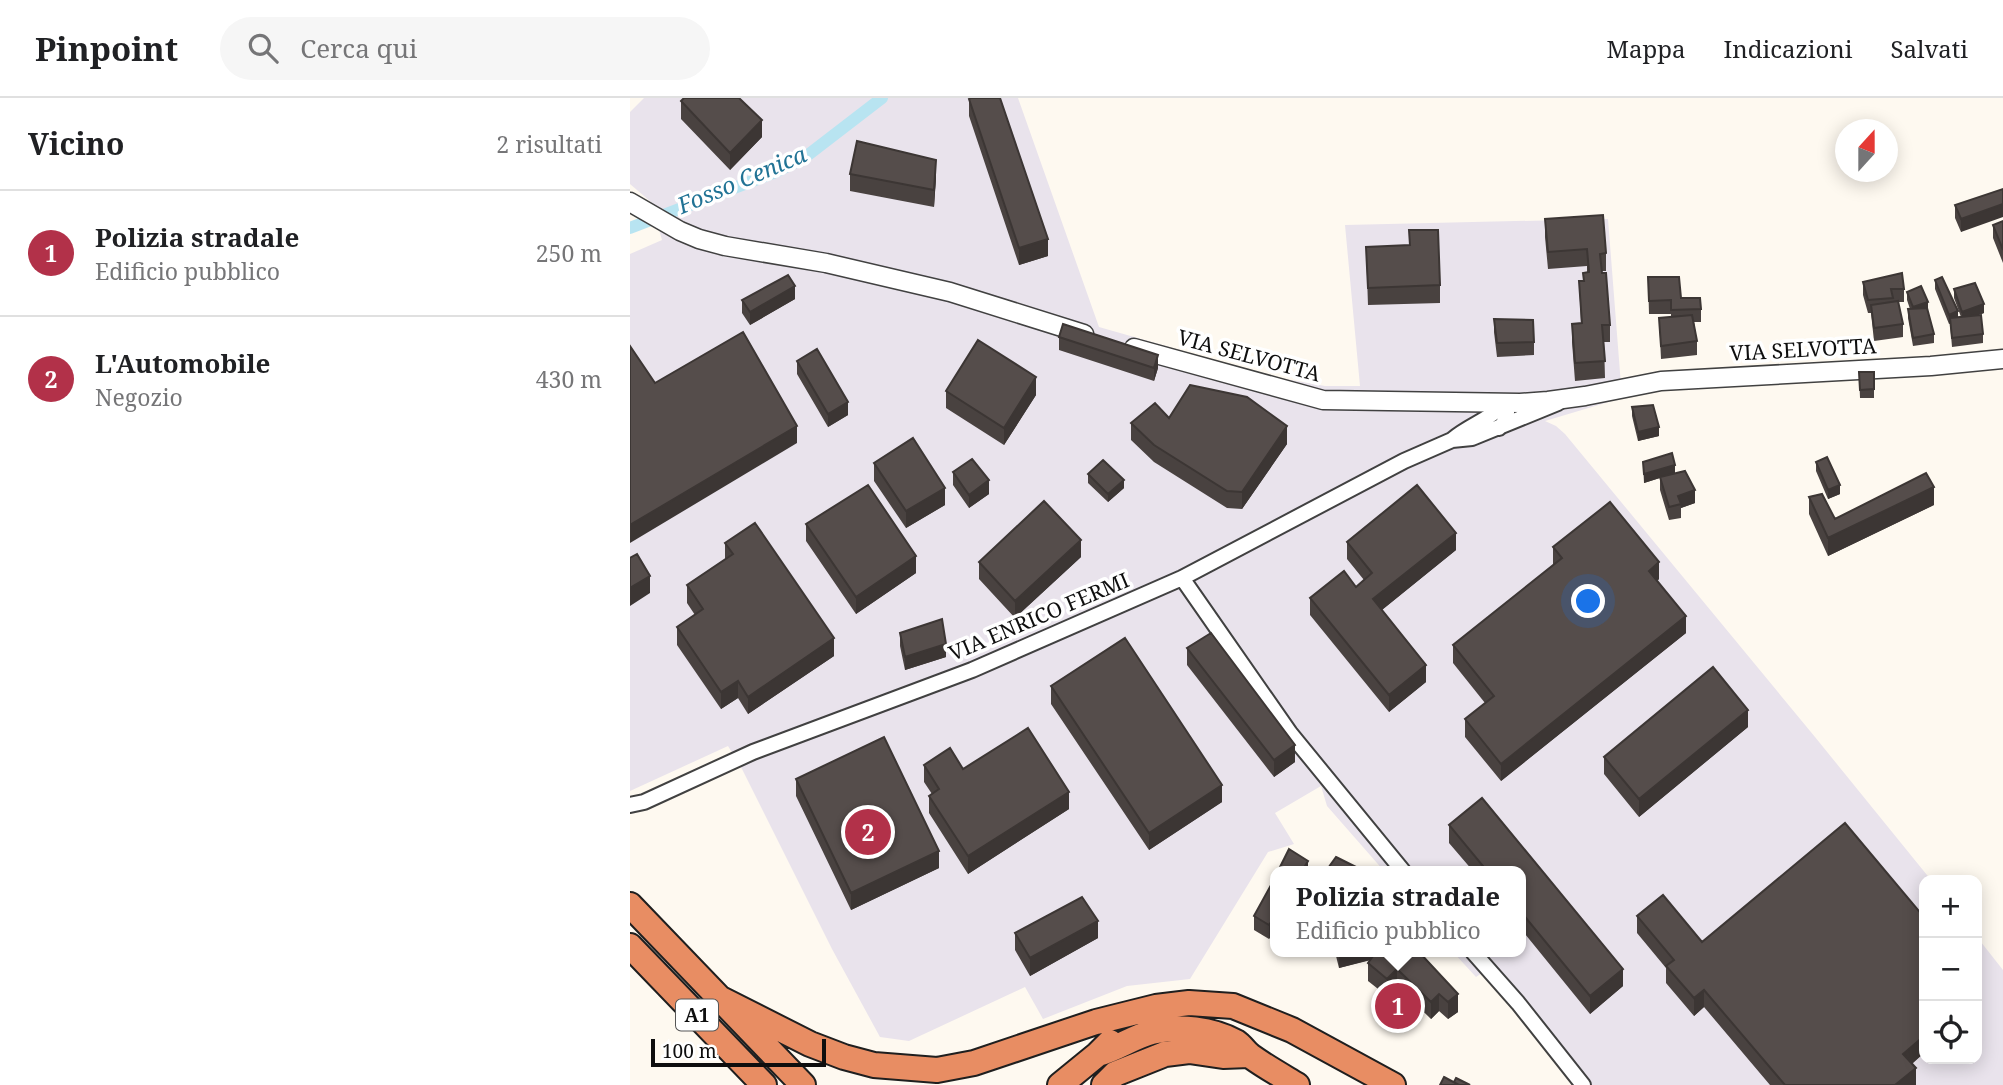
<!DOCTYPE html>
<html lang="it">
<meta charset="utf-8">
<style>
:root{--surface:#fff;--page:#f6f6f6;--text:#202124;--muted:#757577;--line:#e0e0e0;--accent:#b23149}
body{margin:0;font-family:"Noto Serif",serif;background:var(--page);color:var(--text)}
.controls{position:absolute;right:21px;bottom:21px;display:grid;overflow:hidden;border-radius:14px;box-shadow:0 4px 18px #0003}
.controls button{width:63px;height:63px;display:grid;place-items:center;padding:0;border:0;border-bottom:2px solid var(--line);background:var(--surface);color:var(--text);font:35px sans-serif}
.compass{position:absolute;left:1205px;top:21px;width:63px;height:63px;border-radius:50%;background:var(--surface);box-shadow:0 4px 18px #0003;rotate:21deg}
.scale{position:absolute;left:21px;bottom:18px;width:175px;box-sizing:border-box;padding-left:7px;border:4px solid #0e0e0e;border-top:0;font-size:19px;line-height:24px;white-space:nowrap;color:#0e0e0e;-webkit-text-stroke:5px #fff;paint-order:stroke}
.you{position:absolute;left:959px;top:504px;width:24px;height:24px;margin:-18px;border:5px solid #fff;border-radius:50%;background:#1a73e8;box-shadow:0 0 0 10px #1a73e833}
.badge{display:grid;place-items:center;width:46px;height:46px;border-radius:50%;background:var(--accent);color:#fff;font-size:23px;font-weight:700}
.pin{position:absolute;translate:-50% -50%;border:4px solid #fff;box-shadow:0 2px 7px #0006}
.popup{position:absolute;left:640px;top:768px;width:256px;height:91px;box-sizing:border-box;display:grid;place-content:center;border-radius:14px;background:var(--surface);filter:drop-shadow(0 2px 5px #0005);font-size:23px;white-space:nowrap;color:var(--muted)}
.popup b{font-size:26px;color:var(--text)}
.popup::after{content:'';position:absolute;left:50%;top:100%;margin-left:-14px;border:14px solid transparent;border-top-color:var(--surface)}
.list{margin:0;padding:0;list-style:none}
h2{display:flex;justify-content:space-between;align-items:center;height:91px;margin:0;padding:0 28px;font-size:30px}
h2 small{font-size:23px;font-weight:400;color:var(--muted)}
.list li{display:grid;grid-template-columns:46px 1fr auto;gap:21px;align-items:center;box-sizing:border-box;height:126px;padding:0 28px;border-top:2px solid var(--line)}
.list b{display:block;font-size:26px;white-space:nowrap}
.list p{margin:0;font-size:23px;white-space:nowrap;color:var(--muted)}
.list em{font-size:23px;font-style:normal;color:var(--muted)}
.icon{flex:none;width:38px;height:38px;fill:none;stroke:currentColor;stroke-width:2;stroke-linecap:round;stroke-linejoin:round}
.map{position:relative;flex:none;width:1373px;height:987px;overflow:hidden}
header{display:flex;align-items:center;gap:42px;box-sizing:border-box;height:98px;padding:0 35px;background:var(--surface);border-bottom:2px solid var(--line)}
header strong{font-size:33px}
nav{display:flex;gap:38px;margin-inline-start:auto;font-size:24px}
.search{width:490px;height:63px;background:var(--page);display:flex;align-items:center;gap:18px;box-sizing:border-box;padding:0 24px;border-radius:38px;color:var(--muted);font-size:26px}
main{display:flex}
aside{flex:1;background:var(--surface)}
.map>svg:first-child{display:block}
.industrial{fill:#e9e3ec}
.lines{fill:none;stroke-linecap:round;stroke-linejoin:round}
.canal{stroke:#b8e4f1;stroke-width:12}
.minor-casing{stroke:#414141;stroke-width:18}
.tertiary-casing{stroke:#414141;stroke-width:21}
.motorway-casing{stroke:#1f1f1f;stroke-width:28}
.minor{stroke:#fff;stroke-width:14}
.tertiary{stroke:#fff;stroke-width:18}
.motorway{stroke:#e88d63;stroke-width:24}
.wall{fill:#494240}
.shaded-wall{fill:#3c3634}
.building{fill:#554d4b;stroke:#3c3634;stroke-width:2}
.labels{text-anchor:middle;stroke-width:7;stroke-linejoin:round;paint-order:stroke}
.shield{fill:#fff;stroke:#565656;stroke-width:2}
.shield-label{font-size:19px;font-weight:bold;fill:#0e0e0e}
.street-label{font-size:21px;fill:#0e0e0e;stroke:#fff}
.water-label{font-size:23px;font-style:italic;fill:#217395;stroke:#fff}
</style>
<header>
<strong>Pinpoint</strong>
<div class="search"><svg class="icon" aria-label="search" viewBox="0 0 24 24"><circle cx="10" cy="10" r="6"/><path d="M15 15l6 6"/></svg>Cerca qui</div>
<nav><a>Mappa</a><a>Indicazioni</a><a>Salvati</a></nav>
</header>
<main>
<aside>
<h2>Vicino<small>2 risultati</small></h2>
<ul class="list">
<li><span class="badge">1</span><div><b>Polizia stradale</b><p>Edificio pubblico</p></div><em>250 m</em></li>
<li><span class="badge">2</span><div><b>L'Automobile</b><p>Negozio</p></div><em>430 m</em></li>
</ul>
</aside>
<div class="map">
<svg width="1373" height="987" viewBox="0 0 1373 987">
<rect width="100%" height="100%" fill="#fef9f0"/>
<path class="industrial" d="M14,0H388L469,229L645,279L695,288H730L715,127L978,121L992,300L915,323L926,328L935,336L1185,639L1301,782H1294V961H1347V839L1373,872V987H947L852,875L846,879L823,854H890V773H754L697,708L691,688L645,715L664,746L638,754L560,881L497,888L413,921L395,889L279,943L250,939L202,851L112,671L98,648L0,693V156L32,142L21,104L0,86V14Z"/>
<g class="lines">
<path class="canal" d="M0,130L143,75L174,60L252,0"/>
<defs>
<path id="minor" d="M823,341C837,329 855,323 869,311L870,304L877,314L876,322L869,330
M552,480L660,635L773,773
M0,707L14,704L123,654L342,572L552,480L774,363L822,342L842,340L928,305
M843,854L888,905L953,987"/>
<path id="tertiary" d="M0,104L50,133L69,141L95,148L196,165L320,194L454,236
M504,250L693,302L890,305L918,303L955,298L1031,283L1301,268L1373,261"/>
<path id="motorway" d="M0,807L173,987
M0,848L134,987
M89,900L180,946L214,959L244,967L307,972L344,965L466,924L526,909L559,905L603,908L662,932L763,987
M468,956C487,951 503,939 522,934C549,927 582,931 606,944C612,948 616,955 622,959C636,969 652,978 667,987
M430,987L468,956L480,944
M474,987L485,976L535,956L559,953L593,958L619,957"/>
</defs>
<use href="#minor" class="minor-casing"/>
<use href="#tertiary" class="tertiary-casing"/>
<use href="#motorway" class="motorway-casing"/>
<use href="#minor" class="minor"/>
<use href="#tertiary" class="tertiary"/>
<use href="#motorway" class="motorway"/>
</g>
<path class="wall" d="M339,1L418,158L389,167L339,18Z
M51,3L132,39L100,72L51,21Z
M220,76L306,79L304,109L220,93Z
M1373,91L1331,134L1325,120V107Z
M915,121L976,155V173H972L980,227V244H974L975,280L945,283L942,244V226H951L949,183H953V175H957V168L918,171L915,139Z
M1373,123V165L1363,140V127Z
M779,147L810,187V205L738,207L736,149Z
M1018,179L1051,200L1071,211V224H1064L1067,243V257L1031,261L1029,220L1041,219V216H1019Z
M1305,182L1328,219H1331L1324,200V191L1354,215L1345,218L1353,236V245L1322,249L1320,225L1319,226L1305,191Z
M1233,184L1274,191V204H1268L1273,226V239L1244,243L1241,215H1238L1233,197Z
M1277,194L1298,213L1304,236V245L1283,248L1278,220V211H1280L1277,202Z
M165,201L120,227L112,215V202Z
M864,221L904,244V257L867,259L864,234Z
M429,239L528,270L524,283L429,252Z
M167,263L218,317L198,329L167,276Z
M1229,274H1244V300H1230Z
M316,293L406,297L374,347L316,310Z
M1002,309L1029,338L1008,343L1002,318Z
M539,320L657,346L612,411L597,410L524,364L501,342V325Z
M1013,364L1045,375L1065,405L1051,410V420L1039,422L1030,392V380L1014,385Z
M1186,364L1210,396L1198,401L1186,373Z
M244,365L315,407L276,430L244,383Z
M323,374L359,396L339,410L323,387Z
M458,376L494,390L478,404L458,385Z
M1179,399L1205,421L1304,407L1198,458L1179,416Z
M176,426L286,475L226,516L176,443Z
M717,444L826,452L752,512L796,584L759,614L680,517V500L726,489L734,482L717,461Z
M95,445L204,558L118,616L108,600L91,611L47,547V529L65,517L57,505V487L95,461Z
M923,449L1029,481L1027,483L1056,535L871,683L835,639V621L855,605L823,565V547L923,467Z
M451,459L385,520L349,481V464Z
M270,535L316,559L275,572L270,548Z
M557,550L665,664L644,679L557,567Z
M421,588L592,704L519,752L421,606Z
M1118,629L1009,719L974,676V659Z
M294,667L333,671L439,711L338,776L299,715V698L302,696L294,684Z
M166,681L309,770L221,812L166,698Z
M852,700L993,871V888L960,916L891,831V773H843L819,745V727Z
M646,778V830L639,841L624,832V818Z
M1007,818L1072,844L1294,955L1282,966L1286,987H1140L1074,909L1064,918L1036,885V870L1007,835Z
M385,835L468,840L400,878L385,852Z
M705,854H789L828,914L818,921L809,913L801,921L767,888L757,898L738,883V865L741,862L709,870Z"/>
<path class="shaded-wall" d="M132,22V39L100,72V55Z
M306,62V79L304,109V92Z
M1373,106V119L1331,134V121Z
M418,141V158L389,167V150Z
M165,188V201L120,227V214Z
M1298,204V213L1283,218V209Z
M1354,206V215L1332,223V214Z
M1328,213V222L1319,226V217Z
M528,257V270L524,283V270Z
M406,279V297L374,347V330Z
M218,304V317L198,329V316Z
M167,328V345L0,445V427Z
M657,328V346L612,411V394Z
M1029,329V338L1008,343V334Z
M1045,367V375L1014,385V376Z
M359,382V396L339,410V397Z
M494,382V390L478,404V396Z
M1210,387V396L1198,401V392Z
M1304,389V407L1198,458V440Z
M315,390V407L276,430V413Z
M1065,392V405L1051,410L1048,398Z
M826,435V452L743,519V501Z
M451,442V459L385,520V503Z
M286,458V475L226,516V499Z
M1029,464V481L1019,490V473Z
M20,478V495L0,508V490Z
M1056,518V535L871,683V666Z
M204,540V558L118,616V599Z
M316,546V559L275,572V559Z
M796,567V584L759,614V597Z
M108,583V600L91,611V594Z
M1118,612V629L1009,719V701Z
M665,647V664L644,679V662Z
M592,687V704L519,752V735Z
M439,694V711L338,776V758Z
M309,753V770L221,812V795Z
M678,763V773H672Z
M646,817V830L639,841V827Z
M468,823V840L400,878V860Z
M709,854H743V861L709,870Z
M767,871V888L757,898V881Z
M993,871V888L960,916V898Z
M1074,892V909L1064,918V900Z
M809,896V913L801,921V904Z
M828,896V914L818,921V904Z
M1294,938V955L1273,973V956Z
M1286,970V987H1265Z"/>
<path class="building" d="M54,0H109L132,22L100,55L51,3Z
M341,0H370L418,141L389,150L339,1Z
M227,43L306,62L304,92L220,76Z
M1373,91V106L1331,121L1325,107Z
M973,117L976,155L970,156L972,175H976L980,227H972L975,263L945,265L942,226L952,225L949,183H954L953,175L959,174L957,151L918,154L915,121Z
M1373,123V152L1363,127Z
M779,132H808L810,187L738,190L736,149L780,147Z
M1272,175L1274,191H1261L1263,200L1238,202L1233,184Z
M158,177L165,188L120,214L112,202Z
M1018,179H1049L1051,200H1070L1071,211L1041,212V202L1019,203Z
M1312,179L1328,213L1319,217L1305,182Z
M1345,185L1354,206L1332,214L1324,191Z
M1291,188L1298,204L1283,209L1277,194Z
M1268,203L1273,226L1244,230L1241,207Z
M1297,210L1304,236L1283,240L1278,211Z
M1062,217L1067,243L1031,248L1029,220Z
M1351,217L1353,236L1322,240L1320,220Z
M864,221L903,222L904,244L867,245Z
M433,226L528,257L524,270L429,239Z
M113,234L167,328L0,427V248L25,285Z
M348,242L406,279L374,330L316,293Z
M187,251L218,304L198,316L167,263Z
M1229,274H1244V291L1230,292Z
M560,287L617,299L657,328L612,394L597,393L524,347L501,325L525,305L539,320Z
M1023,307L1029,329L1008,334L1002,309Z
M283,340L315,390L276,413L244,365Z
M1042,355L1045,367L1014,376L1013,364Z
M1197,359L1210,387L1198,392L1186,364Z
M342,361L359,382L339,397L323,374Z
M473,362L494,382L478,396L458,376Z
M1055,373L1065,392L1048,398L1051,406L1039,409L1030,379Z
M1296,375L1304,389L1198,440L1179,399L1192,396L1205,421Z
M238,387L286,458L226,499L176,426Z
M787,387L826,435L743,501L796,567L759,597L680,500L714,473L726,489L742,475L717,444Z
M414,403L451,442L385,503L349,464Z
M980,404L1029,464L1019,473L1056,518L871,666L835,621L864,598L823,547L932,460L923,449Z
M125,425L204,540L118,599L108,583L91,594L47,529L73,511L57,487L103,456L95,445Z
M7,456L20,478L0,490V460Z
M312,521L316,546L275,559L270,535Z
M581,535L665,647L644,662L557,550Z
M495,540L592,687L519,735L421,588Z
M1083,569L1118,612L1009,701L974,659Z
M398,630L439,694L338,758L299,698L309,691L294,667L320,650L333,671Z
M254,639L309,753L221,795L166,681Z
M852,700L993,871L960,898L891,814V773H857L819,727Z
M1215,725L1294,819V839L1292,841L1294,843V938L1273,956L1286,970L1265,987H1155L1074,892L1064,900L1036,868L1044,862L1007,818L1033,797L1072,844Z
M659,751L678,763L672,773H648Z
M706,759L734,773H696Z
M646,778V817L639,827L624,818Z
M452,799L468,823L400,860L385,835Z
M746,854H789L828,896L818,904L809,896L801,904L767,871L757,881L738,865Z
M814,979L829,987H810Z
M826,980L840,987H829L824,984Z"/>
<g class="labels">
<rect class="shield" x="46" y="901.5" width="42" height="31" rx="5"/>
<g class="shield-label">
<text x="67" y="924">A1</text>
</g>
<g class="street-label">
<text transform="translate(1173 252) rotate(-3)" y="7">VIA SELVOTTA</text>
<text transform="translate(619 258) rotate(15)" y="7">VIA SELVOTTA</text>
<text transform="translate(409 519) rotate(-23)" y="7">VIA ENRICO FERMI</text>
</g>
<g class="water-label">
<text transform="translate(112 82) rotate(-23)" y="8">Fosso Cenica</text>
</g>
</g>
</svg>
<div class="controls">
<button>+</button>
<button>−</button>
<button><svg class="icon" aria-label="locate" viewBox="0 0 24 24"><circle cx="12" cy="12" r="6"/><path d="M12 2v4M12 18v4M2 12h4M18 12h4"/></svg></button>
</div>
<svg class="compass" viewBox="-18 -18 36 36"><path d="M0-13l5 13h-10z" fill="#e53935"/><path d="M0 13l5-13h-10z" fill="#757577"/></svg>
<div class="scale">100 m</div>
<div class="you"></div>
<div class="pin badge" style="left:768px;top:908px">1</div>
<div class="popup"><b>Polizia stradale</b>Edificio pubblico</div>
<div class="pin badge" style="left:238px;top:734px">2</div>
</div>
</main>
